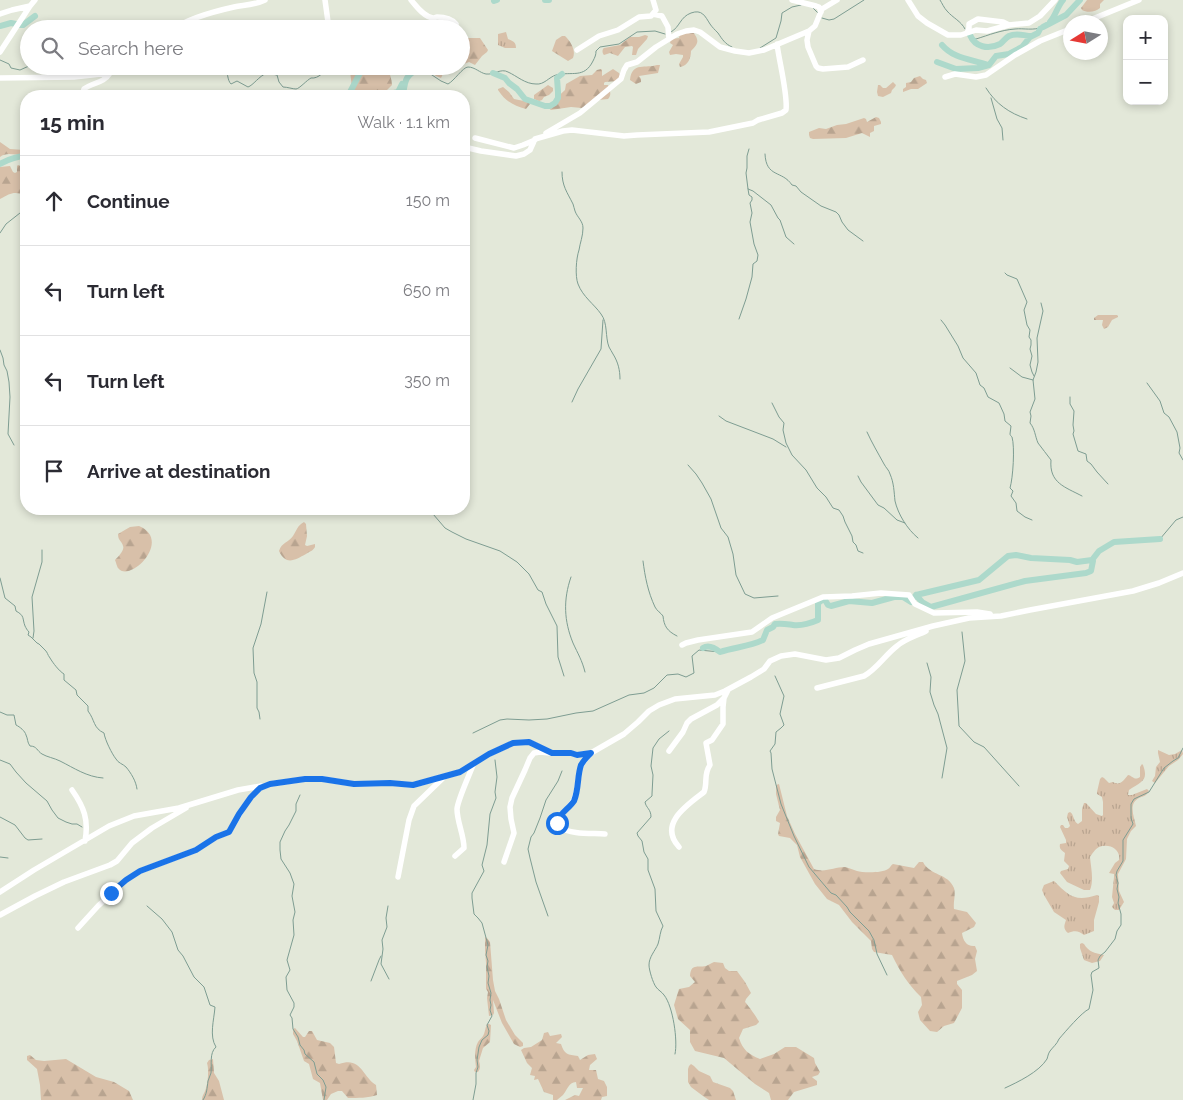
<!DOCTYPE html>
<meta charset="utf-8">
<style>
:root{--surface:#fff;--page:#f7f7f7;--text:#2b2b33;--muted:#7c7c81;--line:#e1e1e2}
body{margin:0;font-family:Raleway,sans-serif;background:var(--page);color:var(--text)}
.controls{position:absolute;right:15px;top:15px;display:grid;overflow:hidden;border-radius:10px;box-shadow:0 2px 8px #0003}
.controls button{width:45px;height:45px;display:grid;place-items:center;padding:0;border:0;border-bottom:1px solid var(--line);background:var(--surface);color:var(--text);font:25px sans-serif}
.compass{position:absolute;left:1063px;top:15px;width:45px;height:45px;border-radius:50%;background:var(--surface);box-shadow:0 2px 8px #0003;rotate:259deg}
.stop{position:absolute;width:15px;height:15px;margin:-11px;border:4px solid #1a73e8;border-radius:50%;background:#fff}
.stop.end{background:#1a73e8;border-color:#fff;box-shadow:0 1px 5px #0008}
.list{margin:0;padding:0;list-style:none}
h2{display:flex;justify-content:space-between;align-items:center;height:65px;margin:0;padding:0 20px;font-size:21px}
h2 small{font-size:16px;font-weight:400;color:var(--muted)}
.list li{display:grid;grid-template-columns:32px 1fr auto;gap:15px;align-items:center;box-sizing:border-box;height:90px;padding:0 20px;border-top:1px solid var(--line)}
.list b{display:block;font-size:19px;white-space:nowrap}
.list em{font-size:16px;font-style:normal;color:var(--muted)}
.icon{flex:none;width:28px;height:28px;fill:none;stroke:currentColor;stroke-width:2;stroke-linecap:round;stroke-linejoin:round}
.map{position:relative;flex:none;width:1183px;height:1100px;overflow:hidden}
.search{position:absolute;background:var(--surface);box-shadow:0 2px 8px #0003;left:20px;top:20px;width:450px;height:55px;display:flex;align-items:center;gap:12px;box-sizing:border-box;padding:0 18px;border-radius:28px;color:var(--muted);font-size:19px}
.panel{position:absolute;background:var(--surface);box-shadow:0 2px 8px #0003;left:20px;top:90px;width:450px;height:425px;border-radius:20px}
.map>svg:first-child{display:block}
.grass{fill:url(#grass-tufts)}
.forest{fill:url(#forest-firs)}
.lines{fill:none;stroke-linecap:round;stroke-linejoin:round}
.stream{stroke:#7e9d92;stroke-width:1}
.river{stroke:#add9cb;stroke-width:6}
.minor{stroke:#fff;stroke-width:5.5}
.route{stroke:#1a73e8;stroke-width:6}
</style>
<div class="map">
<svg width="1183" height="1100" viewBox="0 0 1183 1100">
<defs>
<pattern id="grass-tufts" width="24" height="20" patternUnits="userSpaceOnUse" patternTransform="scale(1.25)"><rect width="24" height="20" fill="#d8c0a9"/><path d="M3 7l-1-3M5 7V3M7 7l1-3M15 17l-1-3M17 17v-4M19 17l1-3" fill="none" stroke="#b8a490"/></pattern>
<pattern id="forest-firs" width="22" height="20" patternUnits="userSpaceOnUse" patternTransform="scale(1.25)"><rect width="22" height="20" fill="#d8c0a9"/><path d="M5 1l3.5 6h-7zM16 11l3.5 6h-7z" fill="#b8a490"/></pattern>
</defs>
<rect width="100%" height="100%" fill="#e3e8d9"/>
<path class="grass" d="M506,32L508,39C513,41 516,42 516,48H505L498,45V34Z
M1158,750L1169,755L1175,754L1182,750L1183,754L1178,760L1169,766L1155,783L1152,781L1155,776L1156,767L1160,762L1158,753Z
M1142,764L1143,765C1149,781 1141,782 1129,790L1128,795H1132L1147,789L1149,791C1146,796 1144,796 1139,798C1128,804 1134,816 1136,826L1131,831L1127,839L1126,859L1118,874L1119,891L1124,902L1119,910H1115L1112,907L1114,903L1112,897L1114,877V874L1109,873L1115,863L1119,860C1121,849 1109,843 1099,847C1095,849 1092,854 1090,857C1091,868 1094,880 1090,890H1084L1067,882L1060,873L1061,871L1068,869L1069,866L1064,861L1065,853C1061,850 1059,849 1060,844L1066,843V840L1060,827L1061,825H1063L1065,828H1068L1070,826L1067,817L1068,813L1070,812C1074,814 1073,821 1078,824L1082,821V809L1084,803H1086L1096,814L1102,816L1103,815V802L1102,797L1097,794V792L1100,779L1102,777L1104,778L1109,783L1113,782C1120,786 1123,781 1128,775C1133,776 1134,781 1140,777V767Z
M1054,881C1069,896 1075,902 1097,895L1099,896V902L1094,920V931L1084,935C1079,931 1075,930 1068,933C1063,929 1064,926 1066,920L1054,912L1044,895L1042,890L1044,885Z
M1082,943L1084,944C1089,952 1094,953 1104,955L1100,961L1092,963L1084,960L1080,948V944Z"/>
<path class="forest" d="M1087,0H1104L1100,4V8C1096,12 1087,13 1082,10L1081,8Z
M693,32C700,41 698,44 691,51C691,58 688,66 680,67L679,64L683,57V55L676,54L670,55L669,52L673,45L670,43L671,39L679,38L680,34Z
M645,35L648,36L647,39L638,49L636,55H632L633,47L632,46L625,47L618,56L610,53L604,55C602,53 602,49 604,48L620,45L630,37H639Z
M562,36H565C571,42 576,50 573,58L568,61L552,51L556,40Z
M467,38H480L488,50L487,52L482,56L475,65L469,62L461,65V41Z
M657,65H660L658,73L639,76L641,79V82L636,84L630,80C632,61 646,69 657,65Z
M354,66L388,67C389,73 392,79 392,85L387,90V91L390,96H339L342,92L348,90L352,88L350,71Z
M418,66H459L444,71L442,76L441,78L436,76L429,70Z
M601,69L602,70V76L613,69L619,73L620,75L618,81L605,82L604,83V85H608C610,90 612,95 608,99L598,100L582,108L571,107L551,110L547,107L549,105L565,90L566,84L580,76L592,75L597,70Z
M920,76L923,79L926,80L927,83L918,89H911L903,92V89L906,87V83L911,82L914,78Z
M893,82L896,85L895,87L892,90L891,93L883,97L878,96L877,92L878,85H880L883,88H886Z
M548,85L553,88V91L549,95L544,97L542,100L539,101L534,99V95Z
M503,87L509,92L514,99L529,102L530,104L526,109C514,106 505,101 498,90V89Z
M876,117L879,118L881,122V124L874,126V131L870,133V137L862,133L846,138L813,139L810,138L809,135V132L819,128L826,129L837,125L846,124L864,118L866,119L867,122Z
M0,142L10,149L24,150L25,155C17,156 7,151 0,157Z
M18,165L23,167L25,172H26V195C13,191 11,193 0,199V167L10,166L13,172L15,173L17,172V166Z
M1098,315H1117L1118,316V317L1112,320L1108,327L1104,329L1102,325L1103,320H1094V318Z
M304,522L306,524L307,536L305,545L307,546L315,544V547C313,551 310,551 306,554C295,560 286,566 279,551C282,542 288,543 293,536C297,530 297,526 304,522Z
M139,526C173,540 130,584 118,568C117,567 116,562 115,560C118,557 125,550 123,546C122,541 118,541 118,534L130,527Z
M779,784L787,816L795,834L814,869C825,873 834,867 845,867C850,868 853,870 857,871C863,873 883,873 888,869C890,868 891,865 893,864L914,868L919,862H923C930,876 948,873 954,888C956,895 953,902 954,909L967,912L976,923L974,927L962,933C963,941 967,947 975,946L977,951L975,959L977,971L972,975L957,981V984L962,990V1008L954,1023L944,1026L937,1032L930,1031L920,1020L918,1012L922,1005L921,997C907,983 901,973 892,955L874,952L872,949L871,941L852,922L839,905L827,899L815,884L800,857L797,845L790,838L779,836L778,834L780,823L776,821V817L780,810L776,794V785Z
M485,937L487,938L490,942L493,980L495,991L499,999L506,1020L515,1035L523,1043V1046L520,1047L514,1044L502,1023L493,1000L494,1013L493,1015L489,1016L487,998L488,992L486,989V963L485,950Z
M714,962L723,963L725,968L729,971H737L745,982L751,993L746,999L745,1002C748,1005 758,1019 759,1022L756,1025L743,1029L739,1038C743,1050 748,1054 760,1059L774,1054L785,1047H796L814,1058L815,1063L820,1072L818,1075L812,1077L813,1078L817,1081V1085L794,1092L788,1100H771L769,1093L755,1084L724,1058L695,1051L690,1042V1030L678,1019L674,1005L679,989L689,987L695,982L690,976C691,963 697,968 706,966C709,965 711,963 714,962Z
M487,1024H489L491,1025L490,1042L483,1048L479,1061C480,1065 481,1068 478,1072H475L474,1070L476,1067C475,1059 474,1049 478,1042C479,1040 482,1038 483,1036C485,1033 485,1028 487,1024Z
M295,1028L303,1037H305L309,1031H312L317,1040L330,1043L334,1047L336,1063L339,1064C361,1056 362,1076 376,1085L377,1095C368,1098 358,1098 348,1098L342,1091H338L331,1094L327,1100H323L320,1083L313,1079L309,1064L304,1061L297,1041L293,1034V1029Z
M548,1032L550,1036L561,1034L562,1037L556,1043L561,1044C564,1054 568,1055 578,1056L580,1060L588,1055L595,1054L597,1059L590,1065L589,1070H596L598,1079L604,1081L607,1087V1096L602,1097L601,1100H565L575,1095L579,1096L583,1088H577L576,1082C568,1083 568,1089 563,1095C561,1097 559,1098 557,1100H553V1095L544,1092L538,1079L534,1080L535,1076L530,1075L532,1068L527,1063L521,1050L524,1048L531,1047L542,1040L544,1033Z
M30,1055L36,1060L44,1061L66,1059L96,1077L114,1082L129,1091L133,1100H41L40,1085L37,1069L27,1060V1056Z
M213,1059L214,1073L219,1081L224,1100H202C202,1095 205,1093 206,1088C208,1082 209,1069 207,1063L209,1060Z
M691,1064L694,1066L699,1071L710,1076L713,1082L730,1088L733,1091L736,1100H709L703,1096L691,1087L688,1082V1069L689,1066Z"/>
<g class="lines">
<path class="stream" d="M940,0C942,3 944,8 947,11C953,18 961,21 965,29
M812,7L818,13
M822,18L829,20L834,19L864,0
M671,32C680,27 680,17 691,13C702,9 705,16 710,24C712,27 715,30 718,33C722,39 725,44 732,47
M970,35L972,38L976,39C989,35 1001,30 1015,29C1024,28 1033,31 1043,27
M760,48L776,38L781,21L782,13L792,7L801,5
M0,60L9,64L11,68L20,70L29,66
M225,66C228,72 227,80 231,84L237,81L248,87L250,86C255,83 262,73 269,73C272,73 274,75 277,75L279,82L283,87C287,87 293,89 296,89C299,89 307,80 311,78C319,79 324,71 331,66
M391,66L396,69L401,68L403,66
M416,66L426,71L441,81L448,84C454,81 463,67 468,67C475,67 480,73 486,74C494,75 501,68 508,72C517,76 525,84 536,84C544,85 549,77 556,75C572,71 584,79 593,61C595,57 596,55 596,51L600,47L619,44L637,32L655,31L665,34
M986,88C996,104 1009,113 1027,119
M991,98L997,119L1002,128L1003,140
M749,149L747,156V168L746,173L748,189L753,191L771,205L778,218L780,220L786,237L794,244
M765,154C766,178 782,170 792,185L796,186L801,192L821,206L836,212L839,215L842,222L848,230L863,241
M562,172C562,186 567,192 573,204C574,206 574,209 575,211C577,217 583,221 583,228C583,236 580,243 579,250C576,259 575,276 578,284C583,297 594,304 601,314C608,323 605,337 609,347C610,349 612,352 613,354C618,362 620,370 620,379
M0,233L6,224L20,213
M1005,273L1007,275L1017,279L1027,302L1024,310L1027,325L1030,330L1029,337L1031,340V345L1030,349L1032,356L1030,365L1032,372L1034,376
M1041,303L1043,311L1037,338L1038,362L1036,372L1033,380L1035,399L1030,412L1031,416L1030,423C1035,429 1035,436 1038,443C1042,449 1047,454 1051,460C1049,483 1065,487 1082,496
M739,319L746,299L752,277L753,264L757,261L758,255L754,244L750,222L752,213L750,203L752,200V197L749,195L748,189
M941,320L945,325L958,346L963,358L976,373L980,385L984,388L988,397L999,403L1004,414L1005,421L1011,426C1011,429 1010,431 1010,434C1010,435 1011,436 1012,437C1015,447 1013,478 1010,488L1013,491L1011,496L1016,503L1017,511L1025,517L1032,520
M0,350L3,358L4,365L7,371L9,382L10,397L8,434L14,445
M1010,368L1022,377L1033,380
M1147,383L1160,401L1164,413L1169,417L1177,432L1180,448L1179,453L1183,460
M1070,397V404L1074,411L1073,425L1074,431L1073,434L1078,451L1086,454L1087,461L1091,464L1097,472L1108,484
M572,402L578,389L601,349L603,320
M772,403L779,417L784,423L783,430L786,443L792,455L806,470L817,488L826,497L833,508L839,510L843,516L845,522L852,536L853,542L856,545L858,551L863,553
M719,416L726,421L773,439L786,447
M867,432C872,443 878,453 884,464C886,468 889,470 890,474C894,483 894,492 895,501C898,514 907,529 918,538
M688,465L696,474L702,483L711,499L721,528L728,537L733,554L736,575L745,594L754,598L778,596
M858,476L861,482L878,505L884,508L897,520L905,523
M426,509L433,514L445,528L452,532L466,539L500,551L517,562L529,574L538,590L542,592L546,604L557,626L558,657L564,676
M1160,539L1176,520L1183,517
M643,561C645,577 648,592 655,607C657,611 661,613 663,616C664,626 667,631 677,636
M571,577C563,600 564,621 573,643C578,654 582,660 585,672
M0,578L5,598L15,606L16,611C25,616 22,618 25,626C26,628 27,630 29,632L28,635L31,637L37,643L39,644C41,646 43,648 45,650C48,653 47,654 50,658C53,663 59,671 64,674V680L76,690L77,695L88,706V711C95,720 93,728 104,733C105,740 112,754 116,759C118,763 123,764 126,767C131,773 136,781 137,789
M962,632L965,661L957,690L959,726L974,742L984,747L1019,786
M33,638L34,631L32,597L42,562V550
M927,663L931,677L930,692L934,705L938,714L947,748L942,778
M775,676L784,696L780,714L784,725L781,728L776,732L775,744L770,751L771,753L772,769L781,804L794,836L809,867L831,893L836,895L847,907L850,912L869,931L874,940L877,954L887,975
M0,712L7,715H14L16,725C20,727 25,731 26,735C28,739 27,742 30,746C37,746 37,751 42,754C47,757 54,758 60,761C74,768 87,777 103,778
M260,719L259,712L257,708V682L254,673L253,648L261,624L267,592
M669,731L659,739L653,748L651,766L653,775L652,794V796L645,802C646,808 651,809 651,817L637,833L638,836L642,841L644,852L648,859V870L655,889L656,911L663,926C660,931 660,938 658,944C655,951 649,957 649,965C649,970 653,983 656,987C658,990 662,992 664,995C673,1006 678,1041 675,1054
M473,733L500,720L507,719L529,720L547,719L576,713L593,711L629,695L644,693L654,688L667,675L678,674L686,677L694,673L692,656L699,650L720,652
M0,760L10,764L16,772L26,783L47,801L52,810L58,818L66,822L72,824H77L82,827
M300,795L296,804V811L289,825L285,831L280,842V850L281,859L290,873L294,884L292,896L295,912L293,920L294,935L287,960L290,970L286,977L287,990L294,1003V1007L290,1015L292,1018L293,1029L298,1037L300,1045L304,1050L305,1054L314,1062L317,1074L323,1080L326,1087L324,1100
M0,817L15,825L25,838L28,840L42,839
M0,857L8,858
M147,906L162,919L172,932L178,950L183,956L194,977L204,987L210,1005L215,1007C214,1020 209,1036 216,1047C209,1053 212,1065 211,1073C210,1076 209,1078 208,1081C207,1088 207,1094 203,1100
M388,906L386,918L387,927L382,940L383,949L381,964L389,979
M548,916L536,882L530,858L528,849L531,837L534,833L540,818L546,800L558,781L562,771
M371,981L379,960L381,956
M1005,1088C1018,1082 1039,1072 1047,1059C1048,1056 1048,1054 1050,1051C1053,1047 1057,1044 1059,1039C1065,1032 1082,1012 1089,1009L1093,990L1091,975L1092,972L1099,968L1098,960L1100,956L1105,952L1115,939L1117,931L1121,925V914L1118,903L1119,897L1117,889L1118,883L1116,875L1117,871L1123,861V840L1133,824L1131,818V804L1134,799L1149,792L1164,768L1173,761L1178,758L1183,748
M473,1100L476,1084V1073L478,1067L477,1060L479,1047L482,1040L488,1035L489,1031L487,1025L492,1016L490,1010L491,1005L490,1000L491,993L488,983L489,976L487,967L488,961L486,955L488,945L482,923L478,918L474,914L472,898V893L484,871L482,865L487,845L490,814L496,798L495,792L497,777L495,760"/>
<path class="river" d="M545,0H549
M494,1L497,0
M1050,22C1056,15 1057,7 1063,0
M20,25H23L35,16
M0,26L11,23L16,24
M1043,27L1066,15L1080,0
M970,35C975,47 988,50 1000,44C1003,42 1005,38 1009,36C1017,32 1024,36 1032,36
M942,45C954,59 971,59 988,65
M937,62L956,69L978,68L989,65L996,56L1009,54L1022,47L1030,37L1038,33L1040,29
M493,73L505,78L509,83L517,89L525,99L545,106H550L555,103L558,98V92L557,78L562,74
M348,96L360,73L367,67L396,69
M394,96V93L398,92L402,84
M403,96C405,82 404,75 420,69
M0,164C9,159 16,156 26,156
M916,595L979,580L1008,556L1016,555L1031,558L1070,560L1077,562L1092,560L1099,551L1114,542L1160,539
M703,648C709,644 715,648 720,652C734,647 749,647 763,640L767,630L773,627L775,624C782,623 786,624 793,625C801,626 811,623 818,620V603L822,600H825L828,605L831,606L849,601L872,603L894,597H903L911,602L916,595L922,602L931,607L1025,581L1086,573L1091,571L1093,561"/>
<path class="minor" d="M325,0L329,29
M411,0C416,6 424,17 433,18C434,18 436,17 437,17C444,17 451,18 456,24
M792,0L816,6L819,7L821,12
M908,0L918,16L927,23L948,35H961L967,33L969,28V24L978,19L1003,22L1009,25L1029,23L1040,16L1055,0
M0,14L12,10L30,6
M1085,22L1139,0
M174,29C189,18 216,11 234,7C244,5 255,5 265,0
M809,31L807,40L808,47L816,66L818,68L823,69L848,67L863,60
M967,33L976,30L987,31L1009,25
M669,39L677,34L686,31L694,30L700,32L720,47L735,51L749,53L764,50L809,31L815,26L822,9L837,0
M577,50L599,36L618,30L639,17L651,16L656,10L653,0
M0,52L30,6L35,0
M945,77L955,74L976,77L986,75L1015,55L1040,41L1070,29
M0,78L74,77L110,73L126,66
M82,96L84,89C93,82 103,84 110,73
M546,133L580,113L621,79L624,70L627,65L637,62L656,47L669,39L668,27L662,16L653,14
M475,138L514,148L523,145L535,140
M464,147L481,151L516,156L524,154L530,150L535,139L563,131L572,130L624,136L637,135L709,132L753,123L758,120L782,113L786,110C788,95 779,61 777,44
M682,645L686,643L698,640L752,632L772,618L823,597L852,596L881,593L909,595L915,604L934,613L977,612L990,614
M817,688L864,676C877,669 885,655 897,646C905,639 916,636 926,631
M669,751L683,732L687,723L691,719L717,705L724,698
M591,753C588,757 583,761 581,766C577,777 579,790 573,801C568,811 554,815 559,827C572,835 591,833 605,834
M72,790C84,807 89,820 85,841
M679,847C658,824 687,805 704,792C708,782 703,775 710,765L706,743L712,740L723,724V707L724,698L728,690
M455,856L464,848C464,835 457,822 457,809C458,799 469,776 473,765
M504,862L514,833L511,819L510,807L512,798L525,770L530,758L534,753L540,752L550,753
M398,877L409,820L414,806L443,778
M0,892L34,870L109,826L134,816L179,808L238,790L261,786
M0,915L35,896L64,882L110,865L117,861L132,843L152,828L186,808
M78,928L98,906L126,880L140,871L196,850L216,837L229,832L243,808L251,797L260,788L270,784L305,779H322L354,784L390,783L413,785L460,772L489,754L513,743L529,742L552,753H571L577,755L591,753L624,734L638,722L649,711L659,705L675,699L715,695L725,691L751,677L764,669L770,661L781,656L795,654L826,660L839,658L855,650L869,644L933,626L969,618L1001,616L1030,610L1133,591L1159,583L1183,573"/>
</g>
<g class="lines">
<path class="route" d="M111,893L126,880L140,871L196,850L216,837L229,832L239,814L251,797L260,788L270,784L305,779H322L354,784L390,783L413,785L460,772L489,754L513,743L529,742L552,753H571L577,755L591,753C588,756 583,761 581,765C577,777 579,789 574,801C569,809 559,813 557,823"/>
</g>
</svg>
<div class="controls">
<button>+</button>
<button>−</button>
</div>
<svg class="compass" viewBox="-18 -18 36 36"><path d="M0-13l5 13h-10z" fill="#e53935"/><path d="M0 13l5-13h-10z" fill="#7c7c81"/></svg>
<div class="stop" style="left:557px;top:823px"></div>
<div class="stop end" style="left:111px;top:893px"></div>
<div class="search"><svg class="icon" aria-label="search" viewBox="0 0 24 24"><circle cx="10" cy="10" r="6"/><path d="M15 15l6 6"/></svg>Search here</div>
<section class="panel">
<h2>15 min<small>Walk · 1.1 km</small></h2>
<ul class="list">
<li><svg class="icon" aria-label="ahead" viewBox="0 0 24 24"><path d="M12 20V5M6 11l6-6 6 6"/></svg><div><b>Continue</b></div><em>150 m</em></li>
<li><svg class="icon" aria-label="left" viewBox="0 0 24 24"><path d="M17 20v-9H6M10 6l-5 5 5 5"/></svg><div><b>Turn left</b></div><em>650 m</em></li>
<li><svg class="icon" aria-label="left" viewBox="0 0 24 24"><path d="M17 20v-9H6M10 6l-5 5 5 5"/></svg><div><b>Turn left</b></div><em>350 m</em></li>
<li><svg class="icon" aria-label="arrive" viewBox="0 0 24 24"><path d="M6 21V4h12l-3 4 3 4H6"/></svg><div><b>Arrive at destination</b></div></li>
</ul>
</section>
</div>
